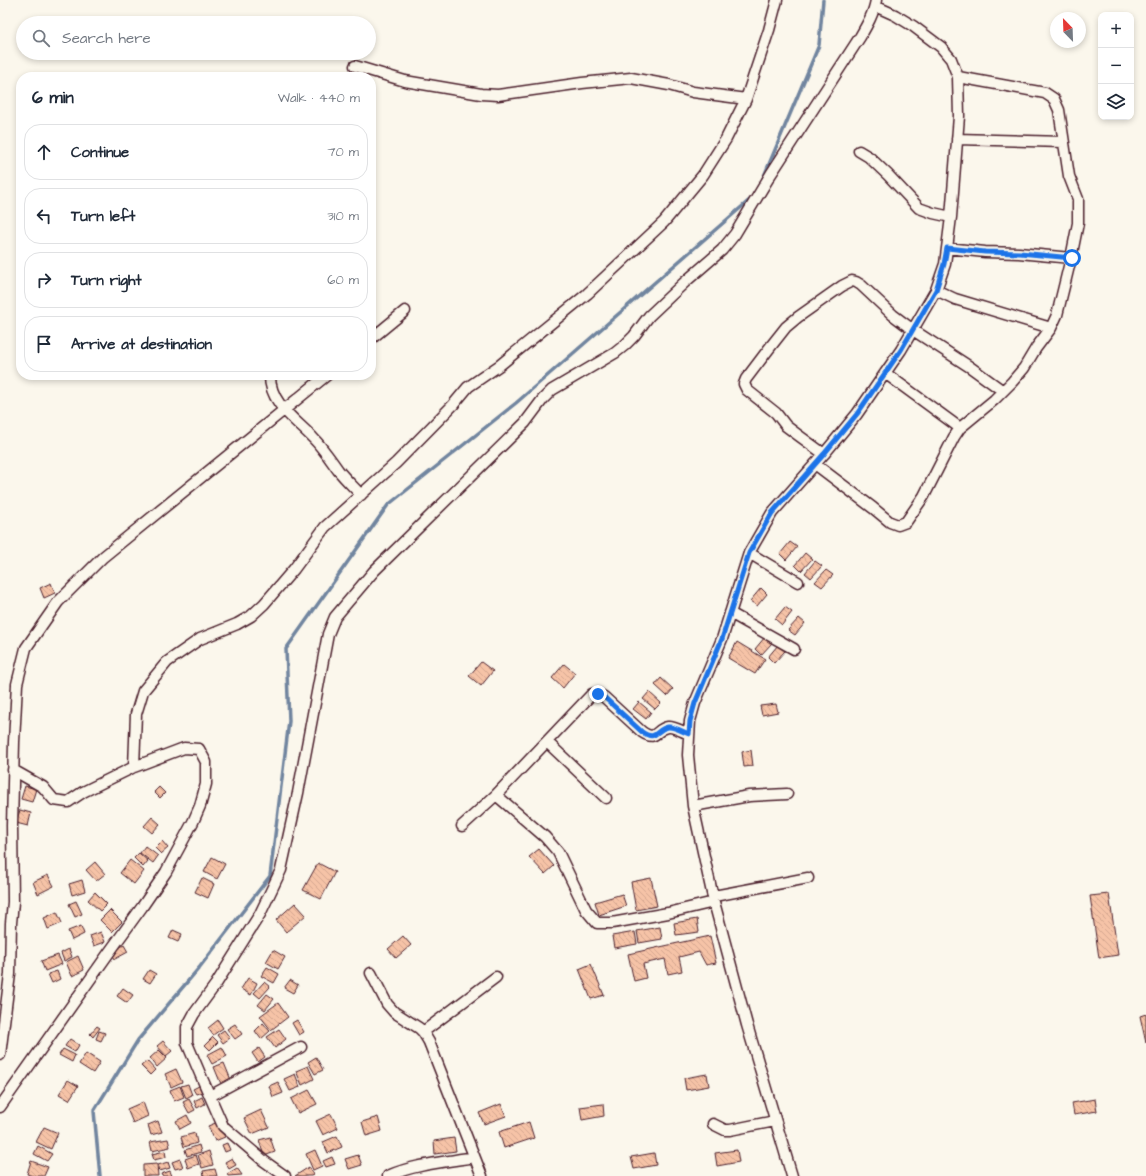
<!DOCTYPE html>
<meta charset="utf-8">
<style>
:root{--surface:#fff;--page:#f2f2f3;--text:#1f2937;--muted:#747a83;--line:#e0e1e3}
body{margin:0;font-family:"Architects Daughter",sans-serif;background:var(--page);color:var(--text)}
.controls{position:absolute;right:12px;top:12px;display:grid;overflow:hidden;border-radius:8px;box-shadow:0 2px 6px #0003}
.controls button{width:36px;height:36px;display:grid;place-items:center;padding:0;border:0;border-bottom:1px solid var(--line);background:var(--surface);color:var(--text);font:20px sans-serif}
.compass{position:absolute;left:1050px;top:12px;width:36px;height:36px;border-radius:50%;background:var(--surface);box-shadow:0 2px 6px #0003;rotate:337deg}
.stop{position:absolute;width:12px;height:12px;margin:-9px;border:3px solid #1a73e8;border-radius:50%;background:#fff}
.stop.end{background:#1a73e8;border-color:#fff;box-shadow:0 1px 4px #0008}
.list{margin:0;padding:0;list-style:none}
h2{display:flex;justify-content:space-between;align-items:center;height:52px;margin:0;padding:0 16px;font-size:17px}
h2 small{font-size:13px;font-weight:400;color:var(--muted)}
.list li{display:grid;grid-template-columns:26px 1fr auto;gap:12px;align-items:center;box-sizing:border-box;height:56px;margin:0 8px 8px;padding:0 8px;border:1px solid var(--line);border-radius:16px}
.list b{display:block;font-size:15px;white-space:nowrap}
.list em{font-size:13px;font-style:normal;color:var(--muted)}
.icon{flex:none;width:22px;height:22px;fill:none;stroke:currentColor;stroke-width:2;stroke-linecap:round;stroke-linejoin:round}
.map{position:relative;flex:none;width:1146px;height:1176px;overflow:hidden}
.search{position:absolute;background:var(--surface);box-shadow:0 2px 6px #0003;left:16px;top:16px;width:360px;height:44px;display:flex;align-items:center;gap:10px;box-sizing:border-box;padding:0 14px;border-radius:22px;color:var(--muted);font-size:15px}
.panel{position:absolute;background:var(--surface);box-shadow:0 2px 6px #0003;left:16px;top:72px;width:360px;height:308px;border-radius:16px}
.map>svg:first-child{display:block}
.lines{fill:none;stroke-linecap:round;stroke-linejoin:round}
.stream{stroke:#71859f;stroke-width:3.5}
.building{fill:url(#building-back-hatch);stroke:#4a1f2b}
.street-casing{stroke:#4a1f2b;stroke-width:13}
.street{stroke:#fbf7ec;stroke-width:10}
.route{stroke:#1a73e8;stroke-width:5}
</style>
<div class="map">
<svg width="1146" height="1176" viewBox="0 0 1146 1176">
<defs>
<pattern id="building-back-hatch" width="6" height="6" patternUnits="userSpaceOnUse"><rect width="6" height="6" fill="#f6c3a7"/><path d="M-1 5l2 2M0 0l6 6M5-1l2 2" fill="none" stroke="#d4a790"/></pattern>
</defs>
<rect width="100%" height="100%" fill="#fbf7ec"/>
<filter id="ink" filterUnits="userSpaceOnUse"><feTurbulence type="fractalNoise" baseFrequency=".025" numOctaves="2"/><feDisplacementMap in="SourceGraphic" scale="8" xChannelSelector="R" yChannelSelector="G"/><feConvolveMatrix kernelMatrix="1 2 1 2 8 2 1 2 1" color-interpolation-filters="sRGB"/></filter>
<g filter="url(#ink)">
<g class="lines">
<path class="stream" d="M762,181L819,45L823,0
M100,1176L94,1111L138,1040L199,968L270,876L289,721L286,649L388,505L516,403L753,197"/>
</g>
<path class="building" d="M790,542L797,547L786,560L780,554Z
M805,553L812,559L801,571L795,565Z
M815,561L822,566L811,578L805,573Z
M826,570L833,575L822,587L815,582Z
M51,583L55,593L44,598L40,588Z
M761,588L767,594L757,606L750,601Z
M785,607L792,612L782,625L775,619Z
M799,618L805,623L795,635L788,630Z
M765,637L772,643L761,655L755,649Z
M737,642L765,659L755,674L728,658Z
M778,645L785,651L774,663L768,657Z
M481,662L493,671L481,686L469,676Z
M564,664L575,673L563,688L552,678Z
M661,678L673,689L667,696L655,685Z
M649,692L661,703L655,709L643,699Z
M639,702L651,712L646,719L633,709Z
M776,704L778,712L762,715L760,706Z
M751,750L753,766L744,767L742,752Z
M25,786L36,789L32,802L21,799Z
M159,787L165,793L160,798L154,792Z
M20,810L31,813L28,826L16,823Z
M152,817L160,824L152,833L144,826Z
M162,841L168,848L161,854L155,848Z
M145,846L158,856L153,863L140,853Z
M539,849L554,866L545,874L529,857Z
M139,853L148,861L143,867L134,858Z
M212,857L225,864L217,879L204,872Z
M130,860L144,871L134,884L120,873Z
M95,862L105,874L96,881L86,870Z
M318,863L335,872L321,899L303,890Z
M48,875L54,886L38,894L33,882Z
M202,878L214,884L208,898L195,892Z
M651,878L657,906L636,910L631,882Z
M82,880L85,891L72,895L69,884Z
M95,892L107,904L100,911L88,900Z
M622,894L626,906L599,915L595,902Z
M1109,894L1118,955L1099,958L1090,896Z
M76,901L82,914L75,917L69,904Z
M295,903L306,915L286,932L276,920Z
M110,910L122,922L112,932L100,920Z
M57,912L62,923L48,929L44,918Z
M697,919L699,932L676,935L674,923Z
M81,926L84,934L72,940L68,931Z
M660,927L662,939L639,943L637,931Z
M173,930L182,934L178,942L169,938Z
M101,932L105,942L94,946L90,936Z
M635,932L637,944L614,948L612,936Z
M403,936L411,945L396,958L388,949Z
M710,936L716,963L706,965L699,952L679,957L682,971L668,974L665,959L643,964L646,978L634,981L628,954Z
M124,945L128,952L115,959L111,952Z
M69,949L72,957L64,961L61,953Z
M273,950L285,957L278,969L266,962Z
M58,955L62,964L45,971L41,961Z
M78,956L84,970L72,976L66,962Z
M591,964L604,995L591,999L579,969Z
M267,967L279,974L274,983L261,976Z
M149,970L156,974L150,983L143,979Z
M57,971L60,979L52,983L48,974Z
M248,978L257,983L251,995L241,989Z
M290,980L298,985L293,993L284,988Z
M264,982L270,987L260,998L254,993Z
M123,988L133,995L127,1003L117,996Z
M267,994L274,999L265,1010L258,1005Z
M278,1003L288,1017L271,1030L260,1016Z
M1146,1014V1043L1140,1016Z
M218,1020L223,1028L213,1035L208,1028Z
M297,1020L304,1032L299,1035L292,1023Z
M263,1023L270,1031L261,1039L255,1031Z
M235,1024L242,1034L235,1039L227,1029Z
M97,1026L100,1028L93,1037L90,1034Z
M279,1029L286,1039L275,1048L267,1037Z
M224,1030L230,1038L223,1043L217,1035Z
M99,1031L105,1033L101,1041L96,1039Z
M213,1037L218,1042L210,1050L205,1045Z
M70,1039L79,1045L75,1052L65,1046Z
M163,1041L172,1051L166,1056L157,1046Z
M222,1047L227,1056L212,1064L207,1055Z
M259,1048L265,1057L258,1062L252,1053Z
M63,1049L75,1055L72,1062L59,1055Z
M159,1050L167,1058L157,1067L150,1058Z
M86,1053L100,1062L93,1073L79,1064Z
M316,1057L323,1070L315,1074L308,1062Z
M147,1061L155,1070L150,1075L141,1066Z
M224,1063L231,1080L221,1084L214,1067Z
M308,1066L314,1079L302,1085L296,1071Z
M176,1069L182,1082L171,1087L165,1074Z
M295,1074L300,1087L290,1091L284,1079Z
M707,1074L709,1086L686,1090L684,1078Z
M68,1080L78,1086L69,1100L59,1094Z
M278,1082L283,1093L273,1097L269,1086Z
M188,1084L192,1095L186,1098L181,1086Z
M180,1086L184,1097L174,1101L170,1090Z
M199,1086L202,1092L196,1094L193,1089Z
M309,1090L317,1104L298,1113L291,1099Z
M202,1097L205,1104L197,1108L194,1101Z
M189,1099L195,1110L189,1113L183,1102Z
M1095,1099L1097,1111L1074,1115L1072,1103Z
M143,1102L148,1116L133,1123L127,1109Z
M501,1104L506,1116L484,1124L479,1113Z
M603,1104L604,1116L582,1120L580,1107Z
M261,1110L269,1127L252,1134L244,1118Z
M331,1114L338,1128L323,1135L316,1121Z
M187,1115L191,1123L180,1129L176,1121Z
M378,1117L382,1131L366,1136L362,1122Z
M158,1121L162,1132L151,1135L148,1125Z
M218,1122L225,1137L215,1141L208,1126Z
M529,1122L534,1138L504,1148L499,1132Z
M44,1127L58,1133L51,1149L36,1142Z
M195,1133L197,1143L184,1147L181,1137Z
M337,1136L342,1147L328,1153L323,1142Z
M270,1137L275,1152L264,1156L259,1140Z
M454,1138L456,1151L435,1154L434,1141Z
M168,1139L170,1147L152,1151L150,1142Z
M227,1143L230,1150L225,1152L222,1145Z
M199,1145L201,1152L187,1156L185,1150Z
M38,1146L52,1154L47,1161L34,1154Z
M315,1150L322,1166L313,1170L306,1154Z
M737,1150L739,1162L717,1166L715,1153Z
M165,1151L166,1157L154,1160L152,1154Z
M209,1151L213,1165L202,1168L198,1155Z
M654,1153L656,1165L634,1169L631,1157Z
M196,1155L199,1164L188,1168L185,1159Z
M358,1155L362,1165L349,1169L345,1159Z
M332,1157L335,1164L326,1167L323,1161Z
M232,1158L236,1165L229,1169L225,1162Z
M180,1159L183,1167L175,1169L172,1162Z
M31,1161L48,1167L44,1176H33L27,1174Z
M168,1162L170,1168L160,1171L158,1165Z
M157,1164L158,1176H143V1165Z
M309,1167L313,1175L311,1176H295Z
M237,1168L242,1175L228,1176L227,1174Z
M215,1169L217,1176H204L203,1171Z
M170,1171L172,1176H162L161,1174Z"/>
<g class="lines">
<defs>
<path id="street" d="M355,66L405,81L481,94L498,95L582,83L631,78L669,85L693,92L746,99
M957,139L1063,142
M859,151L869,157L888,175L919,208L933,213L951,217
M947,248L985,252L1019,253L1071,258
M936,290L955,299L1051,328
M371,339L405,311
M885,373L960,428
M270,375C269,403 296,420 313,438C323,448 330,459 338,470C345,479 353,486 361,495
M824,454L798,435L786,426L776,413L747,390L744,384L746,379L771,346L786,327L798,317L842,286L852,281L856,282L861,285L893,315L913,330L970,367L1003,391
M815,464L873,508L890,522L898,525L906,522L924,496L954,437L960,428L994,400L1012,382L1024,368L1036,348L1051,328L1057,315L1071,258L1078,223V199L1069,176L1059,110L1054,99L1045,93L958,77
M749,553L798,582
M730,613L794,649
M547,742L606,798
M134,767L136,714L143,691L167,662L200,639L237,624L251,616L264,604L294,569L325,527L396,463L453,405L468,387L500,365L587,294L664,222L703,175L726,139L746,99L769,30L777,0
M496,795L545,837L558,852L586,910L597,923H612L668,913L714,902
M693,806L749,796L787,794
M462,826L496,795L592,694H598L604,697L642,732C657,742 655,729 668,727C674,726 683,732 689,734
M714,896L808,878
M371,973L387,1004L394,1012L419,1028L423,1032L429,1042L482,1176
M423,1032L496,977
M0,1055L10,974L11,923L13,902L12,826L14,742L17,684L26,648L58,602L103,557L327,375
M210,1096L301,1047
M0,1107L108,954L142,907L166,872L193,822L200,806L206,784V762L199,749L184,748L134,767L83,792L68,802L54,800L43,787L13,770
M713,1124L725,1130H730L775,1121
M285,1176L264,1161L223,1126L201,1076L187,1043V1027L194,1014L216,984L260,914L281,870L298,793L328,634L335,617L374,571L525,423L543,399L552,390L615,353L625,345L634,336L649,316L685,282L722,250L735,234L771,174L860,37C867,25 874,13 876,0
M388,1176C415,1164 446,1162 474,1157
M792,1176L747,1025L714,902L693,806L688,755L690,721L695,703L722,639L749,553L772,513L824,454L857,414L901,350L936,290L945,264L951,217L959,116L958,77L951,59L941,47L913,26L895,15L875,6"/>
</defs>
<use href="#street" class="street-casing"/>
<use href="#street" class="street"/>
</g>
</g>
<g class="lines" filter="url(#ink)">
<path class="route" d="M598,694L604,697L642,732C657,742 655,729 668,727C674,726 683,732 689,734L690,721L695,703L722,639L749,553L772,513L824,454L857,414L901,350L936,290L944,264L947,248L985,252L1020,253L1072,258"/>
</g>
</svg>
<div class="controls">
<button>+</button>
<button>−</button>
<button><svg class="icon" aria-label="layers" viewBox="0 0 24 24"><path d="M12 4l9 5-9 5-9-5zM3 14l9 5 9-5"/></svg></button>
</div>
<svg class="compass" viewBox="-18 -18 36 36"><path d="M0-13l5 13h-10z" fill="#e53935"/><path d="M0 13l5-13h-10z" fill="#747a83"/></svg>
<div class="stop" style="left:1072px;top:258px"></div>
<div class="stop end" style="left:598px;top:694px"></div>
<div class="search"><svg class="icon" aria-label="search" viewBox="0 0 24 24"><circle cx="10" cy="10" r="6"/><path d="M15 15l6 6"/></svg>Search here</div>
<section class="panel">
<h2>6 min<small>Walk · 440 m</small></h2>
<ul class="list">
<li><svg class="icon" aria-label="ahead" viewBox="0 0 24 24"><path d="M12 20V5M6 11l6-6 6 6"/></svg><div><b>Continue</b></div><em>70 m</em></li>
<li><svg class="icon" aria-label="left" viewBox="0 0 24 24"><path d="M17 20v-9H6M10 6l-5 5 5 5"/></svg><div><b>Turn left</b></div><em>310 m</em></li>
<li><svg class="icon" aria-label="right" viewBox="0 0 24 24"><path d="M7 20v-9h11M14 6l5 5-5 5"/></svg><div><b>Turn right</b></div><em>60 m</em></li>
<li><svg class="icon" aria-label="arrive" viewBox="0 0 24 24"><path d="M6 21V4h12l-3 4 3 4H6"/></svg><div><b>Arrive at destination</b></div></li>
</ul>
</section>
</div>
